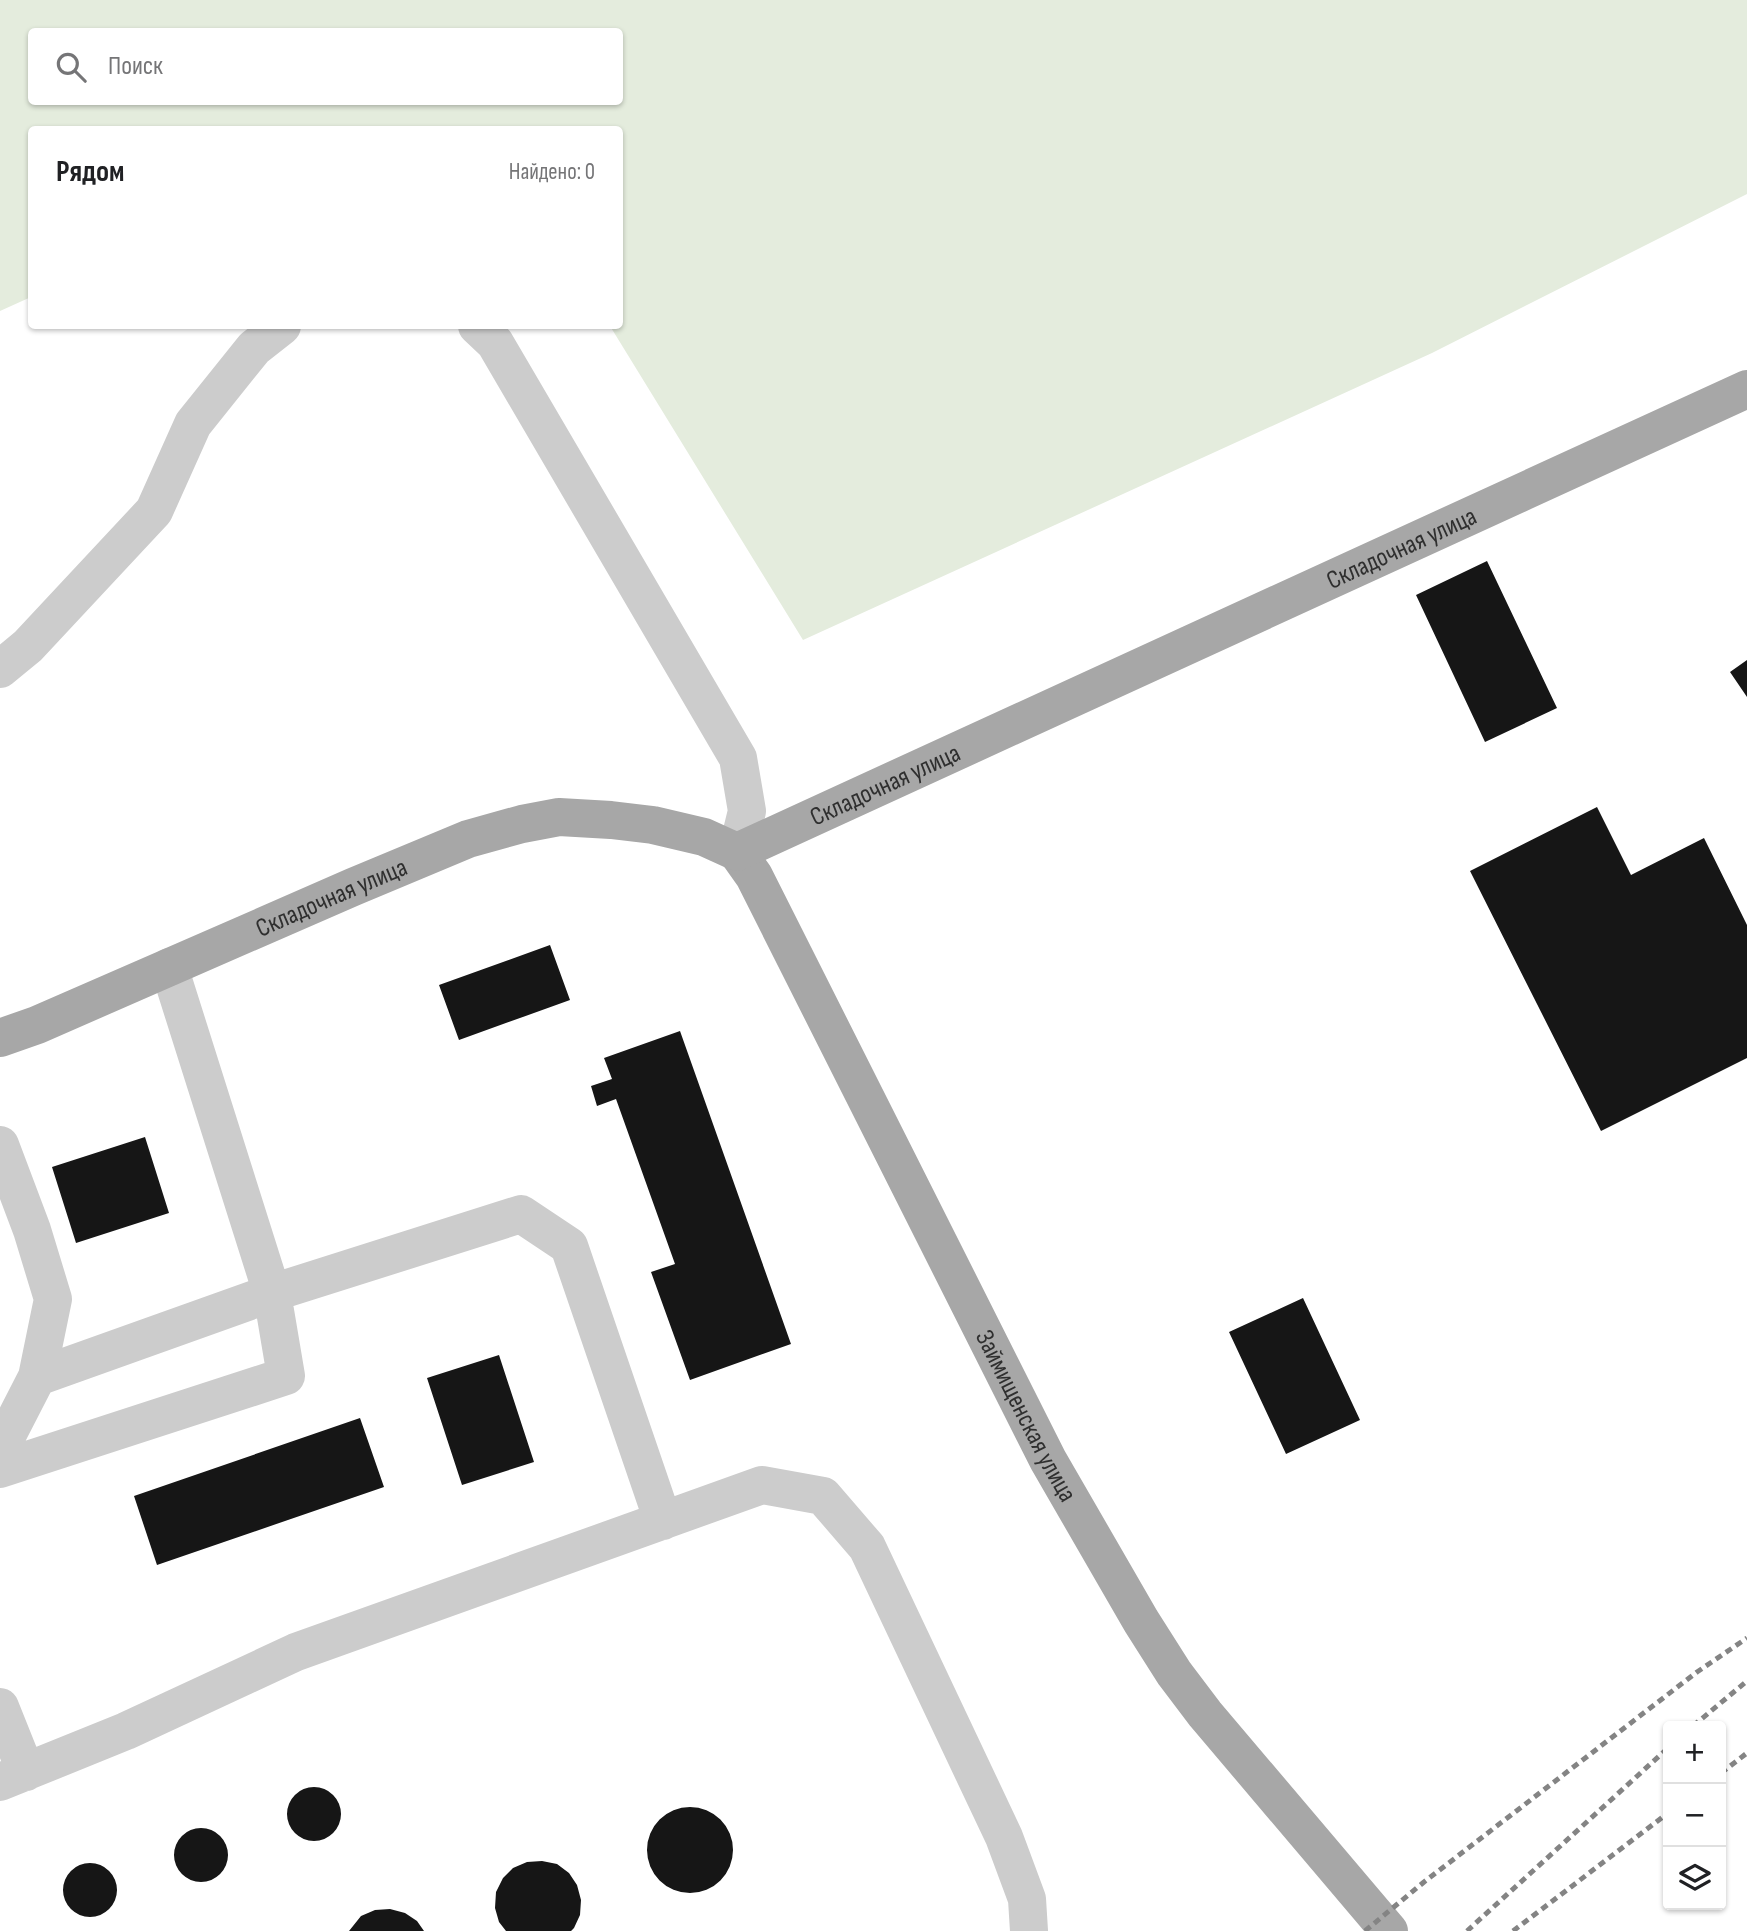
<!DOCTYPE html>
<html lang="ru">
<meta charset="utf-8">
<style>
:root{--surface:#fff;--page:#f6f6f6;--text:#202124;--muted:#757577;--line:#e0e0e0}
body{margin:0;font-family:"Sofia Sans Condensed",sans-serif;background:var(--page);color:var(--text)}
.controls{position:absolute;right:21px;bottom:21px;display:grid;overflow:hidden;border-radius:7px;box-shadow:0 2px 5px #0004}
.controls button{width:63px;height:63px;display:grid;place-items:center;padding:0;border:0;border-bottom:2px solid var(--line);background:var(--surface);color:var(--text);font:35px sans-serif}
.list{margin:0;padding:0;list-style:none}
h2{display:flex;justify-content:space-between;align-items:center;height:91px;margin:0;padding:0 28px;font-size:30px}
h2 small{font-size:23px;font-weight:400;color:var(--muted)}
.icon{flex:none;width:38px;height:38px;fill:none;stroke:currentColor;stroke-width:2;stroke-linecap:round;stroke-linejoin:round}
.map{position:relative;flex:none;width:1747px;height:1931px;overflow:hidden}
.search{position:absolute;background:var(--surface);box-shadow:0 2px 5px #0004;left:28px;top:28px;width:595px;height:77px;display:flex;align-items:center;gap:18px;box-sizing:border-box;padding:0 24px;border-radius:7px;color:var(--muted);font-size:26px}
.panel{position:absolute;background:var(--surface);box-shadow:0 2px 5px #0004;left:28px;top:126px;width:595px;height:203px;border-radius:7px}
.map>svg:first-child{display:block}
.green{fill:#e4ecdd;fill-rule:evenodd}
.building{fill:#161616}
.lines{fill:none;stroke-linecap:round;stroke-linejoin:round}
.minor{stroke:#ccc;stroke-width:38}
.major{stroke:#a7a7a7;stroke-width:38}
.rail{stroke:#848484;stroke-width:5;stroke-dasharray:7 5;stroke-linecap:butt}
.labels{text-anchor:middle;stroke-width:7;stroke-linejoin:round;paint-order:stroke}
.street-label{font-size:26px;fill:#2f2f2f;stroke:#fff}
</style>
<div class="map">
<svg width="1747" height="1931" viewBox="0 0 1747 1931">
<rect width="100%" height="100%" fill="#fff"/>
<path class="green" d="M0,0H1747V194L1432,353L803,640L610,326H620V130H32L31,297L0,311ZM32,32H620V102H32Z"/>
<path class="building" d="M1487,561L1557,708L1485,742L1416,595Z
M1747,660V697L1730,672Z
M1597,807L1631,875L1704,838L1747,925V1058L1601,1131L1470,871Z
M550,945L570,1000L459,1040L439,985Z
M680,1031L791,1344L690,1380L651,1272L675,1264L616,1099L597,1106L591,1086L612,1079L604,1058Z
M145,1137L169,1213L76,1243L52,1167Z
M1303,1298L1360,1420L1286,1454L1229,1332Z
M499,1355L534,1462L462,1485L427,1378Z
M360,1418L384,1487L157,1565L134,1496Z
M287 1814a27 27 0 1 1 54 0a27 27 0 1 1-54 0Z
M647 1850a43 43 0 1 1 86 0a43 43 0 1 1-86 0Z
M174 1855a27 27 0 1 1 54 0a27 27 0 1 1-54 0Z
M542,1861L557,1864L569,1873L577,1885L581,1900L580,1915L574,1928L571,1931H506L499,1922L495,1908L496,1892L503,1878L513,1868L527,1862Z
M63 1890a27 27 0 1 1 54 0a27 27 0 1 1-54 0Z
M390,1909L405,1913L417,1921L424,1931H349L361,1916L375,1910Z"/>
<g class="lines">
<path class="minor" d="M477,326L495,343L738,758L747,811L737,852
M0,669L28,646L154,511L193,424L254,348L282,326
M0,1145L32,1230L53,1299L37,1377L0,1449
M37,1377L272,1293L521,1214L569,1246L663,1521
M0,1469L286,1376L272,1293L169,967
M0,1707L26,1772
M0,1782L126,1731L296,1652L762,1485L823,1496L867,1547L1004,1837L1027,1899L1029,1931"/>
<g class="major">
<path id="s1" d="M737,852L754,876L1048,1460L1141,1621L1174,1673L1205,1714L1389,1931"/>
<path id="s2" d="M0,1038L37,1025L353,887L468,839L522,824L559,817L611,820L653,825L704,837L737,852L1747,389"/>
</g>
<path class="rail" d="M1693,1726L1747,1681
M1721,1773L1747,1753
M1365,1931L1424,1882L1697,1672L1747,1638
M1467,1931L1668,1748
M1513,1931L1668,1813"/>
</g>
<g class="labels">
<g class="street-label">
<text dy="9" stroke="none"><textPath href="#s2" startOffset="1516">Складочная улица</textPath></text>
<text dy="9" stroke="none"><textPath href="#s2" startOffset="948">Складочная улица</textPath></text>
<text dy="9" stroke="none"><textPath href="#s2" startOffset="360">Складочная улица</textPath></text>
<text dy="9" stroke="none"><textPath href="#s1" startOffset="634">Займищенская улица</textPath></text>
</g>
</g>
</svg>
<div class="controls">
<button>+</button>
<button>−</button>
<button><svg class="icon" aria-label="layers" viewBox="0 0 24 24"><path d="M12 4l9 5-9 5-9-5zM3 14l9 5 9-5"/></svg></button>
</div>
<div class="search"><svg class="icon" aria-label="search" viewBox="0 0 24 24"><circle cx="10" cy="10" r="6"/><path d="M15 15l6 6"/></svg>Поиск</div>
<section class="panel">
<h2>Рядом<small>Найдено: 0</small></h2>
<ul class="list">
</ul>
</section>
</div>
